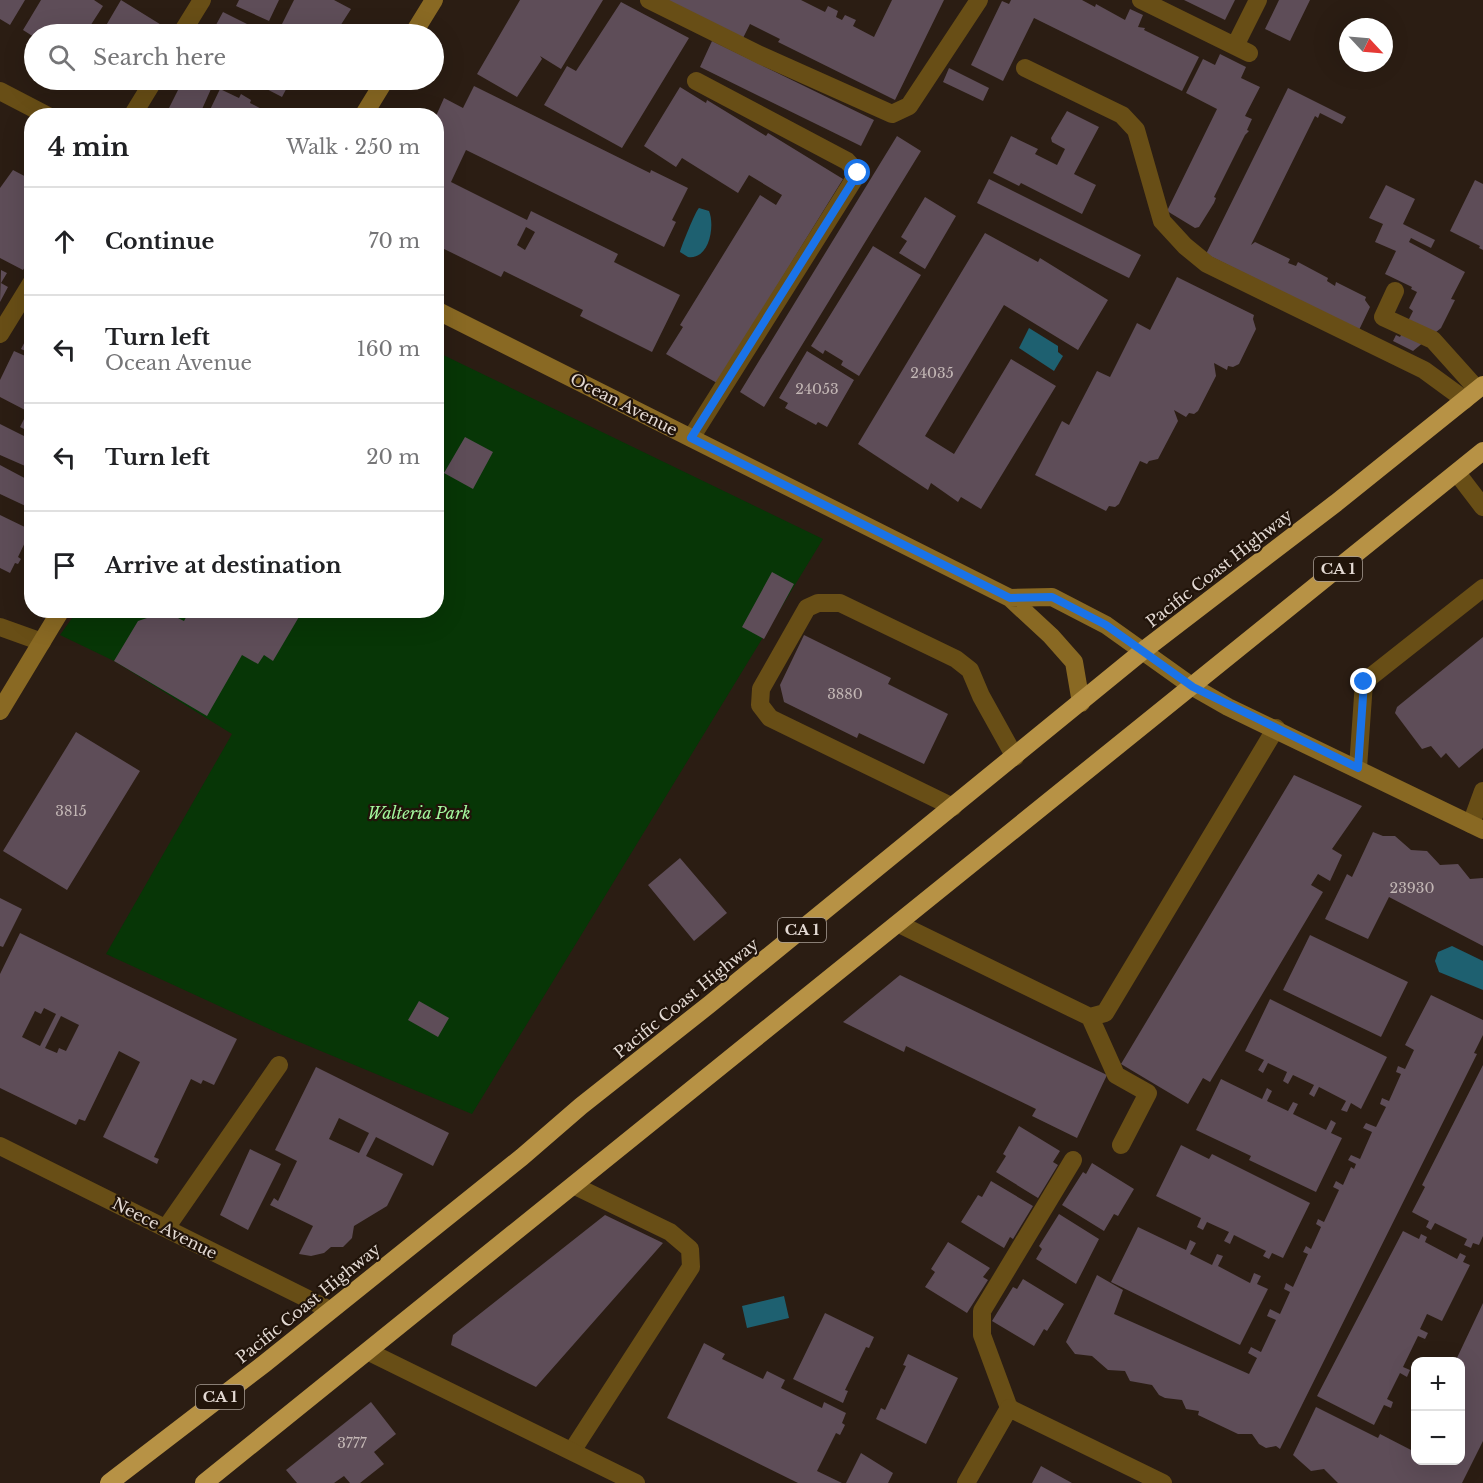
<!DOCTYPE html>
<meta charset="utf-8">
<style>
:root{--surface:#fff;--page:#f6f6f6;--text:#202124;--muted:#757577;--line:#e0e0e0}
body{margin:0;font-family:"Libre Baskerville",serif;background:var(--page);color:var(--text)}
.controls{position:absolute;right:18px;bottom:18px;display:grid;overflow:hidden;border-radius:12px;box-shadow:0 6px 24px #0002}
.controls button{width:54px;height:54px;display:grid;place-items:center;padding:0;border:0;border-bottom:2px solid var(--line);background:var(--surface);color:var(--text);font:30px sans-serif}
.compass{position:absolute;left:1339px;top:18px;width:54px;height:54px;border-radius:50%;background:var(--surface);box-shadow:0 6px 24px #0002;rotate:116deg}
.stop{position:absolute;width:18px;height:18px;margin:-14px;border:4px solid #1a73e8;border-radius:50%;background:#fff}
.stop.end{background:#1a73e8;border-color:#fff;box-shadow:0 2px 6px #0008}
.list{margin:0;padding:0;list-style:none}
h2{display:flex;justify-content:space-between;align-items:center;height:78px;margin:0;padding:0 24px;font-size:26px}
h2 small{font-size:20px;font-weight:400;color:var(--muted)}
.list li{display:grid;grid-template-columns:39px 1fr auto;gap:18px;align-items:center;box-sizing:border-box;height:108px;padding:0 24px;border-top:2px solid var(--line)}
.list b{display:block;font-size:22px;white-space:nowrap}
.list p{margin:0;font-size:20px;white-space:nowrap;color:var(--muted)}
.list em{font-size:20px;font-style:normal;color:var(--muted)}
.icon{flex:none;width:33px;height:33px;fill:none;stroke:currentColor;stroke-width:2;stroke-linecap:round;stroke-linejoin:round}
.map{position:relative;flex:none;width:1483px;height:1483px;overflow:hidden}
.search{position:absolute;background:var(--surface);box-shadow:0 6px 24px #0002;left:24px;top:24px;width:420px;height:66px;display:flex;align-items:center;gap:15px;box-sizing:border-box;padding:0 21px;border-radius:33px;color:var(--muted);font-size:22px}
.panel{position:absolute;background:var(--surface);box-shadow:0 6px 24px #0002;left:24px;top:108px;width:420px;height:510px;border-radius:24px}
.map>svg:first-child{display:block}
.green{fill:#073606}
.water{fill:#1e6070}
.building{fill:#5e4d58;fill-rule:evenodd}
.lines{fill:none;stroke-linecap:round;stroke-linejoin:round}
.lane{stroke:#684e16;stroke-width:18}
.street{stroke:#684e16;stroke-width:18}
.secondary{stroke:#896923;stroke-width:18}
.highway{stroke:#b79245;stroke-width:18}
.route{stroke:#1a73e8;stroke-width:8}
.labels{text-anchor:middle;stroke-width:4.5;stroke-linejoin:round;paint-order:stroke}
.number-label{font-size:14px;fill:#c2b6b4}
.shield{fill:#21140a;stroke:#a99e97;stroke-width:1.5}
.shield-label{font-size:15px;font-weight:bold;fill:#e3d9d3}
.street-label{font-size:16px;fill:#e3d9d3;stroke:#21140a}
.park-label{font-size:16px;font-style:italic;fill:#a4f89e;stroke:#21140a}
</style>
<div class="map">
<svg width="1483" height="1483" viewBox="0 0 1483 1483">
<rect width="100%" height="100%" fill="#2b1d13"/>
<path class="green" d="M437,352L823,539L472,1114L280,1034L106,954L232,734L114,661L60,635L77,611L436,610Z"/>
<path class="water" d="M699,208L709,211C715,225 710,260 688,257L680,252C681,247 696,210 699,208Z
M1029,328L1058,346V352L1063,356L1054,371L1019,348Z
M1452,946L1483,961V990L1439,972L1435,961L1438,952Z
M784,1296L789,1318L747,1328L742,1306Z"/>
<path class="building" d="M0,0H25L10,25L0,19Z
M41,0H94L103,6L85,34H34V37L23,30Z
M121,0L163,26L158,34H101Z
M239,0H279L269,21L236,6Z
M294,0H334L351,9L335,34H294L280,28Z
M520,0H603L561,69L540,56L542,59L517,97L477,74Z
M666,0H801L825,12L828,6L838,11L836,17L842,20L845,15L856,20L853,26L874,37L892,0H944L895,100L778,42L780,39L750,24L743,38Z
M1011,0H1082L1095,7L1096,4L1125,20L1130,9L1143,15L1138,27L1145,28L1144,30L1199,57L1182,91L1034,18L1003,81L971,65L1002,1L1009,4Z
M1184,0H1235L1225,20Z
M1279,0H1310L1290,41L1265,29Z
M621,2L689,38L622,148L544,105L567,66L576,71Z
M223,12L267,34H211Z
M712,41L874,120L861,146L700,67Z
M1220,54L1246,67L1241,78L1260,87L1245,116L1252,119L1247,130L1249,131L1245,135L1214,197L1216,198L1214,203L1199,227L1195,228L1167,211L1217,109L1186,93L1203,59L1215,65Z
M949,68L989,88L983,101L943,82Z
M183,80H215L199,116H173L167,112Z
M230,80H291L282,97L249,80L245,87Z
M474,86L650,173L651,170L688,188L672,220L676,222L664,247L466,150L451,182L527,220L531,211L618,254L614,262L680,295L652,352L580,316L583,310L504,271L501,277L436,245V116L444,98L463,108ZM526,227L535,232L525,250L517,245Z
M680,87L706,103L707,100L766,136L768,133L843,179L717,383L666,354L683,327L680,325L760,195L776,205L782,195L749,175L738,193L682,158L676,167L644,146Z
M1288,88L1346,117L1342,124L1320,113L1318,118L1315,116L1251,245L1255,242L1290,259L1288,263L1296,266L1298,262L1328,278L1327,281L1335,286L1336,282L1366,297L1365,300L1370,307L1359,330L1206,254Z
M220,89L239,98L241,94L251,100L250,103L275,116H207Z
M1067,111L1099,127L1074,174L1096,185L1082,214L1021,183L1019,186L993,173L1011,136L1038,149L1035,154L1057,165L1065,149L1052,142L1051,138Z
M897,136L921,151L764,407L740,392Z
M13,170L32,180V255L23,270L0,258V188Z
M989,179L1141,255L1129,278L977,203Z
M1475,180L1483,184V250L1479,248L1480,246L1450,231Z
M1386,185L1415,199L1403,224L1435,240L1431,248L1411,238L1409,242L1465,272L1451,299L1455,300L1441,328L1413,351L1393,341L1396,335L1400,337L1413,311L1409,308L1417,292L1411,289L1412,287L1385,274L1396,251L1375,242L1383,224L1369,218Z
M925,197L956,216L925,269L899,253L907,241L901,237Z
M985,233L1038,262L1040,258L1108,300L1078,350L1004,305L925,436L954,454L1011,359L1056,386L981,509L961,497L958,502L931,483L928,490L858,444Z
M873,246L921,275L859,376L841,365L843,361L825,350L823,354L811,346Z
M1,270L7,273L1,283L8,287L0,302Z
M1177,277L1254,315L1253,319L1256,329L1239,364L1233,367L1228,366L1227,370L1214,363L1216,376L1198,411L1194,414L1189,413L1186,417L1174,410L1178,421L1158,459L1149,461L1147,464L1140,461L1119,504L1115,507L1109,506L1106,511L1035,475L1062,421L1069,425L1097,371L1110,377L1137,323L1150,330Z
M32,328V354L21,349Z
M14,351L32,359V396L25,410L0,397V380Z
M807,351L854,380L827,427L818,422L816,425L785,408L788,403L779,398Z
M32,403V433L20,427Z
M0,424L32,440V469L0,455Z
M465,437L493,452L473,489L444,473Z
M0,465L32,482V509L0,494Z
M0,515L31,530L18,557L21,559L18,564L15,563L10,573L0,568Z
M772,572L794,584L764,639L742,627Z
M190,610H303L273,661L264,655L258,664L242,655L207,716L114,661L138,621L159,614L174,616L184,621Z
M804,635L891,678L888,684L948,714L924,764L859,733L857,738L784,702L780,685Z
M1483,637V748L1459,768L1446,753L1441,758L1431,746L1422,749L1395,713L1397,707Z
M76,732L140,771L67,890L3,851Z
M1294,775L1362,806L1332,849L1342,855L1330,881L1318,874L1311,885L1323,892L1210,1082L1203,1078L1188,1104L1121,1064Z
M1373,832L1383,836H1395L1411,850L1427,851L1440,865L1458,864L1470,879L1483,878V946L1389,897L1368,939L1325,919L1347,874L1352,877Z
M680,858L727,913L694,941L648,885Z
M0,898L22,909L3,947L0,946Z
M20,933L237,1039L214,1085L203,1080L201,1084L191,1079L154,1157L159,1159L157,1164L103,1137L140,1062L119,1051L85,1121L79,1119L76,1125L0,1088V974ZM44,1008L56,1014L40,1046L22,1037L35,1011L41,1014ZM61,1016L79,1025L66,1051L59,1048L57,1053L45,1048Z
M1310,935L1408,982L1381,1037L1283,990Z
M900,975L1107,1075L1077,1138L1032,1116L1036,1109L906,1046L904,1052L843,1022Z
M1431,995L1483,1020V1035L1474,1053L1477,1054L1280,1449L1276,1446L1266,1448L1259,1444L1252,1434H1238L1198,1415L1199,1411L1186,1409L1182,1400L1165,1398L1159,1395L1152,1385L1130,1381L1125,1371L1108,1370L1092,1356L1075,1354L1066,1342L1097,1275L1123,1290L1114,1314L1249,1374L1257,1358L1248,1353L1251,1347L1261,1352L1276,1320L1267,1316L1270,1309L1280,1314L1290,1292L1284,1289L1286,1283L1293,1287L1308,1254L1303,1252L1306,1246L1311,1249L1321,1227L1316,1224L1318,1219L1324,1222L1339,1190L1333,1187L1336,1181L1343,1185L1351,1167L1354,1169L1356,1164L1348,1160L1351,1155L1360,1159L1372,1132L1363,1128L1366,1123L1376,1127L1386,1107L1380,1104L1382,1098L1389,1101L1401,1074L1396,1072L1398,1066L1405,1069L1414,1050L1405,1045Z
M1270,999L1387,1057L1361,1109L1351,1103L1347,1112L1341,1110L1346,1101L1319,1087L1314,1097L1309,1094L1314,1085L1293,1075L1288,1084L1283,1081L1287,1072L1268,1063L1263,1073L1258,1070L1264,1060L1245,1051Z
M419,1001L449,1018L438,1037L408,1020Z
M1483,1065V1236L1479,1245L1473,1243L1471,1248L1464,1245L1467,1239L1435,1223L1431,1230L1426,1227L1429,1221L1412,1212L1425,1187L1422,1185Z
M316,1067L449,1133L433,1166L376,1137L366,1156L403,1174L387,1206L354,1226L352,1238L343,1247H331L324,1253L311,1256L299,1254L313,1226L270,1205L274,1198L278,1201L297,1161L275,1150ZM339,1118L369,1133L359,1153L329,1139Z
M1221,1079L1262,1099L1267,1088L1272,1091L1267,1101L1288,1111L1293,1102L1298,1104L1293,1114L1326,1130L1331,1120L1336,1123L1331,1133L1342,1138L1316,1192L1249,1160L1251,1156L1196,1130Z
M1019,1126L1060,1151L1053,1162L1058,1165L1038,1198L996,1172L1006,1156L1003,1154Z
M1181,1145L1209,1159L1212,1154L1310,1203L1283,1258L1272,1253L1269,1259L1263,1256L1266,1251L1234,1235L1230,1244L1224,1241L1229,1232L1207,1222L1203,1230L1197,1227L1201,1218L1156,1196Z
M250,1149L281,1164L248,1230L220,1215Z
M1092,1163L1134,1189L1118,1216L1114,1214L1104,1231L1062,1205L1083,1172L1086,1174Z
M991,1181L1033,1206L1013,1239L1010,1237L1004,1248L961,1222L978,1195L982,1197Z
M1059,1214L1099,1239L1076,1284L1036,1259L1042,1249L1039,1246Z
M605,1215L663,1243L536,1387L451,1345L453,1335Z
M1138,1227L1186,1250L1190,1240L1196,1243L1190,1254L1212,1265L1217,1254L1223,1256L1218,1266L1250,1283L1254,1273L1261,1276L1257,1284L1268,1289L1240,1345L1111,1282Z
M1403,1231L1419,1239L1421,1234L1427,1237L1425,1242L1457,1259L1460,1253L1466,1256L1463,1262L1470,1265L1442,1321L1427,1314L1420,1329L1428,1333L1425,1339L1418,1336L1403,1367L1410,1370L1407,1377L1400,1373L1387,1399L1393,1402L1391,1408L1384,1405L1374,1425L1317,1396Z
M948,1242L990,1268L983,1277L988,1280L967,1313L925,1287L935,1272L931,1269Z
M1023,1279L1064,1304L1047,1331L1044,1329L1034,1346L992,1321L1013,1287L1017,1289Z
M1483,1303V1441L1462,1483H1338L1324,1469L1311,1471L1293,1455L1316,1407L1378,1438L1380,1434L1413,1451L1411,1454L1416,1456V1460L1431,1463L1432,1460H1460V1362H1455Z
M825,1313L874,1337L869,1348L866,1347L845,1390L848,1391L843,1403L793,1379Z
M704,1343L725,1354L722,1359L763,1379L767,1371L785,1380L781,1388L822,1408L824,1402L846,1413L842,1423L845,1425L840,1435L836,1433L817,1471L842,1483H798L667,1418Z
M908,1354L958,1378L926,1444L876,1419L881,1408L885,1410L906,1366L903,1365Z
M371,1402L396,1434L374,1452L384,1464L360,1483H350L344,1476L334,1483H297L286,1470Z
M861,1453L893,1473L888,1483H846Z
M1041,1466L1072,1483H1032Z"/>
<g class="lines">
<path class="lane" d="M649,0L760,55L892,114L909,106L979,0
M1141,0L1249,53
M181,34L202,0
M1235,46L1258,0
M1025,68L1122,115L1136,130L1162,221L1185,246L1207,264L1424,370L1465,400
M132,116L154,80
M1395,291L1383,317L1433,340L1477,389
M0,334L32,282
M691,438L858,173L847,161L696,81
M1457,473L1483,507
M1358,768L1364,682L1483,588
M953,807L770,718L760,705L761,689L807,608L818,603H840L956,659L970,670L981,696L1015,757
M1471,824L1483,791
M899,924L1090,1017L1105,1013L1276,728
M1090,1017L1116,1075L1148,1093L1121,1145
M166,1228L279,1065
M1009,1408L982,1335V1311L1073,1160
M572,1451L691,1267L690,1249L670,1232L575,1186"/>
<path class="street" d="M0,91L48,116
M0,627L42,642
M0,1146L330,1310
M369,1352L636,1483
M966,1483L1009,1408L1163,1483"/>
<path class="secondary" d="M413,34L434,0
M363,116L385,80
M436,310L1010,598L1052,597L1106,625L1193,687L1228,707L1483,830
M1010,598L1051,636L1074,662L1081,703
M0,711L61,610"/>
<path class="highway" d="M109,1483L264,1364L522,1157L581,1106L710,1004L1144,650L1336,503L1483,385
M204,1483L1483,451"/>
</g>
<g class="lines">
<path class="route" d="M858,173L691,438L1010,598L1052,597L1106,625L1193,687L1358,768L1364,682"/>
</g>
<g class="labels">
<g class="number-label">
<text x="932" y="378">24035</text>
<text x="817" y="394">24053</text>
<text x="845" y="699">3880</text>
<text x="71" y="816">3815</text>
<text x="1412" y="893">23930</text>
<text x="352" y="1448">3777</text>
</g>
<g class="shield">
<rect x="1314" y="557" width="48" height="24" rx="4.5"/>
<rect x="778" y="918" width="48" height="24" rx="4.5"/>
<rect x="196" y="1385" width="48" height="24" rx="4.5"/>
</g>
<g class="shield-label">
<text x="1338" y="574">CA 1</text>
<text x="802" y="935">CA 1</text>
<text x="220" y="1402">CA 1</text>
</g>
<g class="street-label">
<text transform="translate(624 404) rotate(27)" y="6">Ocean Avenue</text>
<text transform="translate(1219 568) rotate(-38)" y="6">Pacific Coast Highway</text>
<text transform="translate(686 998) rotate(-39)" y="6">Pacific Coast Highway</text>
<text transform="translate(165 1228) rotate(27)" y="6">Neece Avenue</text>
<text transform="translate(308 1303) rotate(-39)" y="6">Pacific Coast Highway</text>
</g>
<g class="park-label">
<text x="419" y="819">Walteria Park</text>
</g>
</g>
</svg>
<div class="controls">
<button>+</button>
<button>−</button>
</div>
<svg class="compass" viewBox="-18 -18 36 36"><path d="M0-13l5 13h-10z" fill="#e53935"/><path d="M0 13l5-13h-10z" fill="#757577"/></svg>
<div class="stop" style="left:858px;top:173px"></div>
<div class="stop end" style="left:1364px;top:682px"></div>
<div class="search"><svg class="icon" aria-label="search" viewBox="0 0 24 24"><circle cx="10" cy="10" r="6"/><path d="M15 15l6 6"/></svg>Search here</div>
<section class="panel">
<h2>4 min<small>Walk · 250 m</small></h2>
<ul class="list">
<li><svg class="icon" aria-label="ahead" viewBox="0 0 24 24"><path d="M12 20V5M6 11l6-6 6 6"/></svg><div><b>Continue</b></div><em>70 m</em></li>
<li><svg class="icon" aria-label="left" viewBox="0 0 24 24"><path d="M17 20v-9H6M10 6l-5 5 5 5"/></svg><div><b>Turn left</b><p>Ocean Avenue</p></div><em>160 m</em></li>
<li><svg class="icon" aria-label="left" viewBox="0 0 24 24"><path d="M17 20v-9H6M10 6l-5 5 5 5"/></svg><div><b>Turn left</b></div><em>20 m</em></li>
<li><svg class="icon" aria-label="arrive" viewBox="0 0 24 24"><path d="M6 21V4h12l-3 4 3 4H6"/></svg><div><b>Arrive at destination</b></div></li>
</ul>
</section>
</div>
